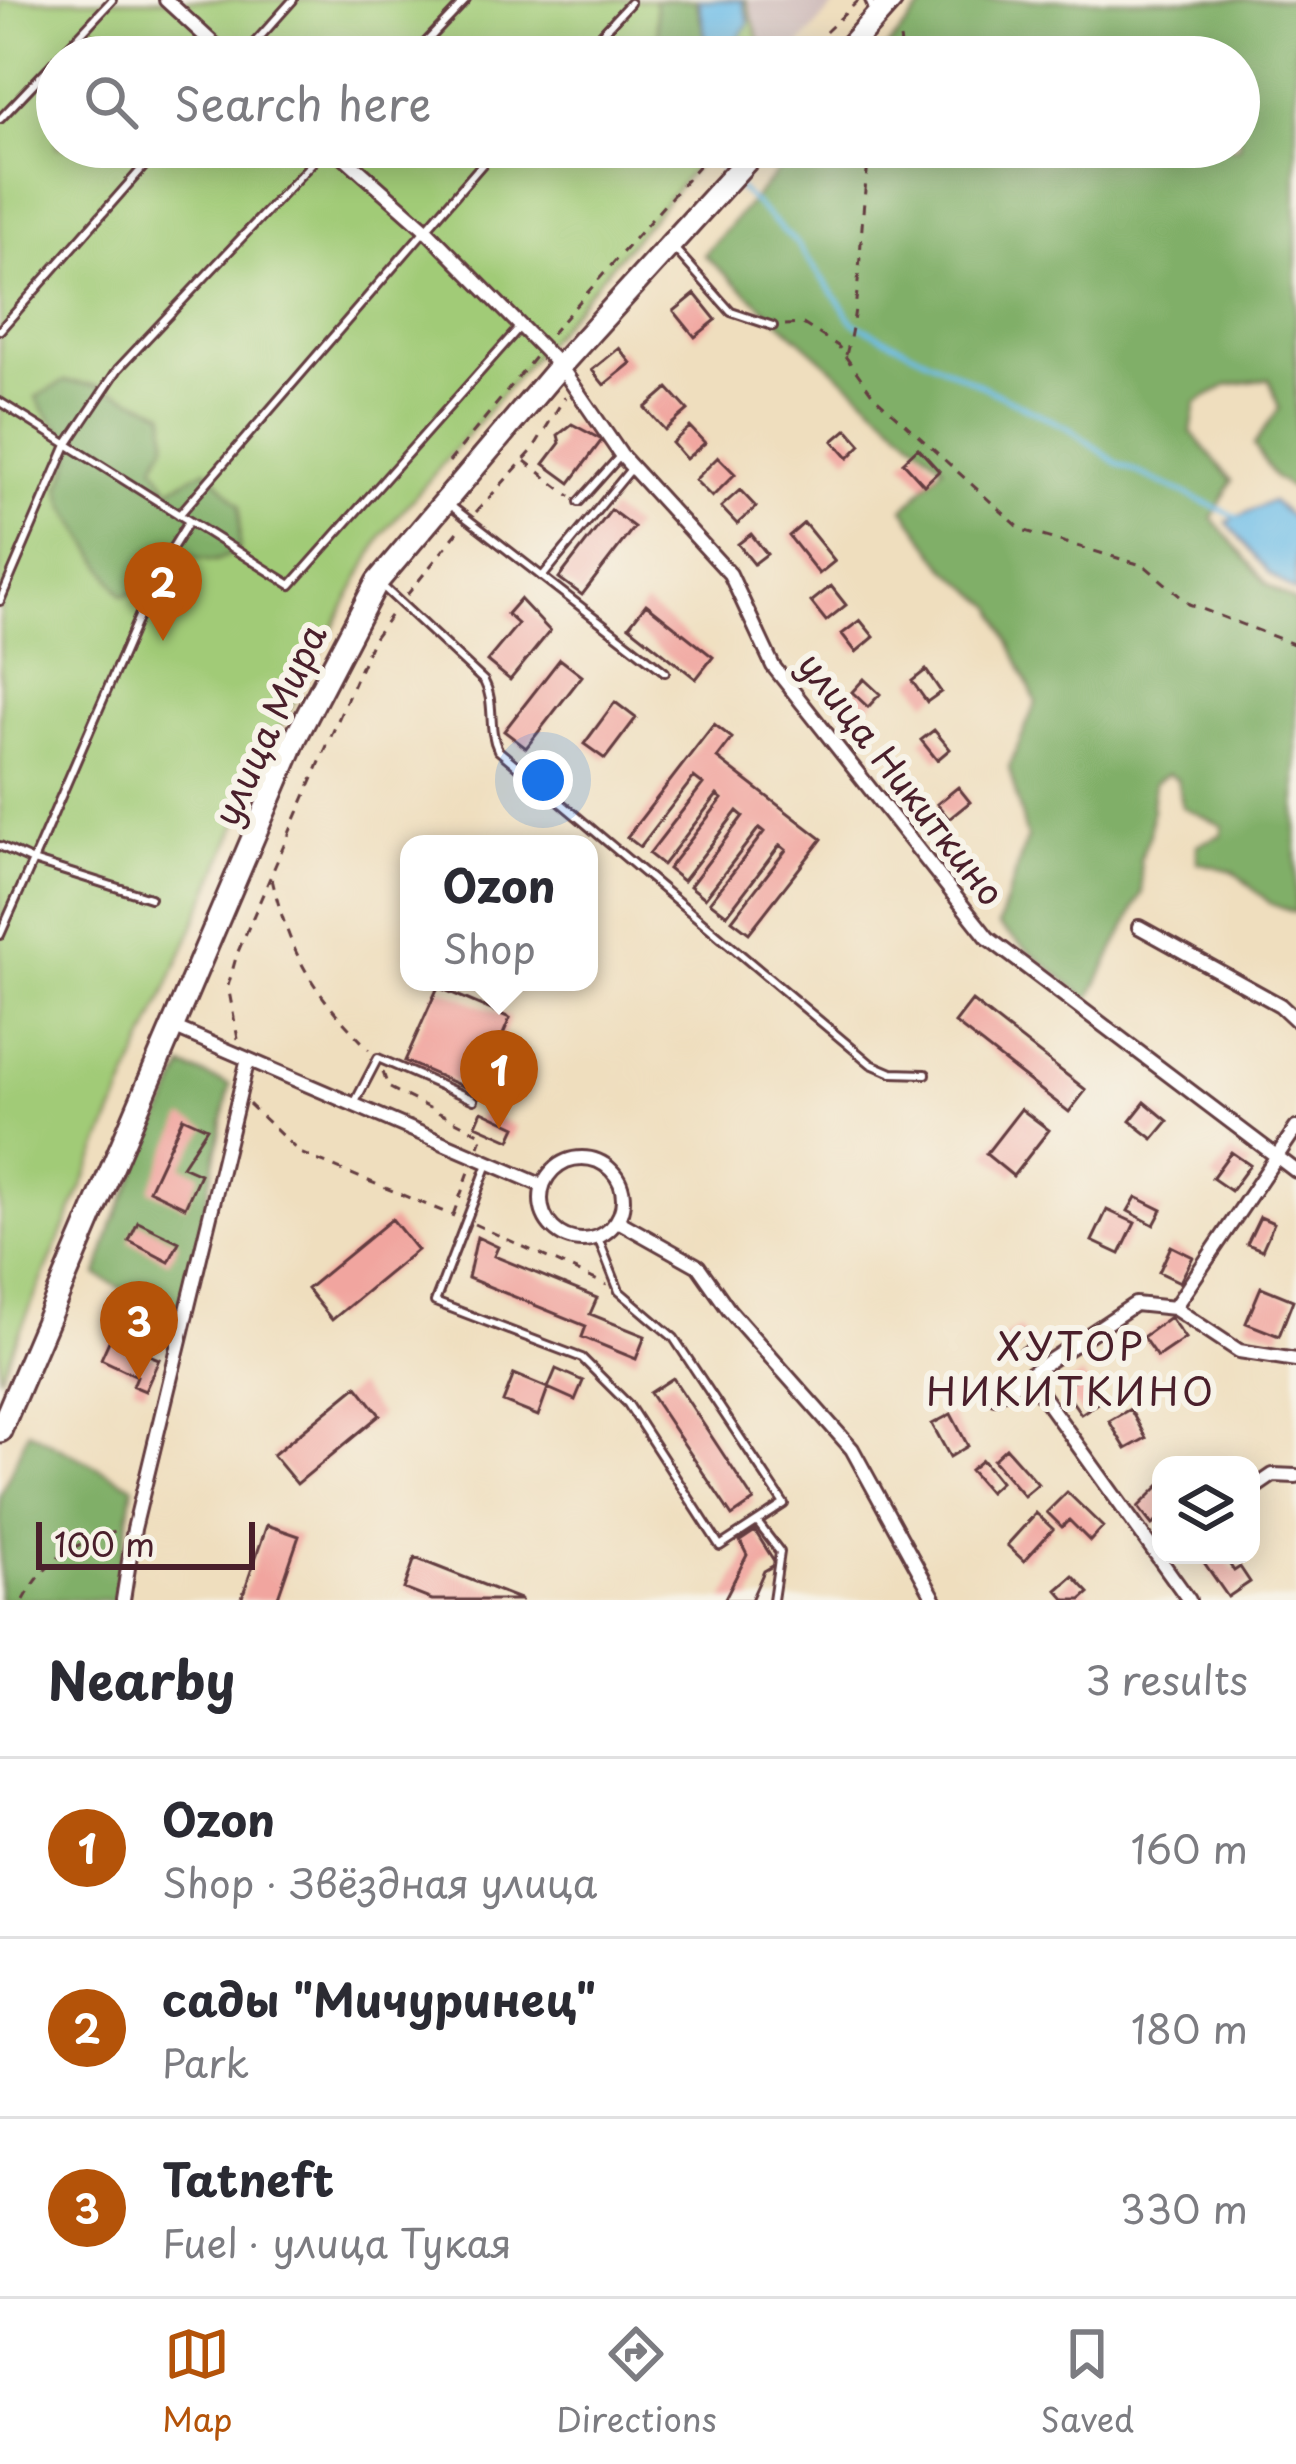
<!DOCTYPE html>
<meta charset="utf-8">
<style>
:root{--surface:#fff;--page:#f7f7f7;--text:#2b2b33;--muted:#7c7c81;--line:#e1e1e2;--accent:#b45309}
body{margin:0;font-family:"Playpen Sans",sans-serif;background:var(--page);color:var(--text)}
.controls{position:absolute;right:36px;bottom:36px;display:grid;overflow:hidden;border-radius:24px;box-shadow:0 6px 30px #0003}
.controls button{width:108px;height:108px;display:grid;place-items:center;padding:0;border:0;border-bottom:3px solid var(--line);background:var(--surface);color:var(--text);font:60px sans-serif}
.scale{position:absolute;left:36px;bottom:30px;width:219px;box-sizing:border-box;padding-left:12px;border:6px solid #4a1f2b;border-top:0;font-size:33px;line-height:42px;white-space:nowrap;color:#4a1f2b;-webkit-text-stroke:9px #f7f3e8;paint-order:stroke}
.you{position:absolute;left:543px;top:780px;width:42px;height:42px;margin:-30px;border:9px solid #fff;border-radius:50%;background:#1a73e8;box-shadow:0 0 0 18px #1a73e833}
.badge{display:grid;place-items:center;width:78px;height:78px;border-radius:50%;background:var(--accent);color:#fff;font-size:39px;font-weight:700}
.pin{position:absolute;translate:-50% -99px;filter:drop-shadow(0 3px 6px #0008)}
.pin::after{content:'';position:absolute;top:63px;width:42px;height:36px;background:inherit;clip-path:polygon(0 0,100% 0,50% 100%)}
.popup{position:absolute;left:400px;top:835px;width:198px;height:156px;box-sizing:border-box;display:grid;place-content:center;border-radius:24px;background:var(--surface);filter:drop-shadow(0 3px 9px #0005);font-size:39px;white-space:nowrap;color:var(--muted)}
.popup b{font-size:45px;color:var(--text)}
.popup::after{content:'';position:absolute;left:50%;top:100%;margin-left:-24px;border:24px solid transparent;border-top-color:var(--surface)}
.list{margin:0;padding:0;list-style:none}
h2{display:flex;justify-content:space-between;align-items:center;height:156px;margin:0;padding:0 48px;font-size:51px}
h2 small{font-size:39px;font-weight:400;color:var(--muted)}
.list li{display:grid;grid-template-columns:78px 1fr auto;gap:36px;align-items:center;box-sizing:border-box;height:180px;padding:0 48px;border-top:3px solid var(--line)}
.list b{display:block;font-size:45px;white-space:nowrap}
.list p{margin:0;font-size:39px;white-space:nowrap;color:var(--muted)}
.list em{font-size:39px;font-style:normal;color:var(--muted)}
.icon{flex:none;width:66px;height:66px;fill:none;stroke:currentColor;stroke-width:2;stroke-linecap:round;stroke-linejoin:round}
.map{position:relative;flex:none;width:1296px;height:1600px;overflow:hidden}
.search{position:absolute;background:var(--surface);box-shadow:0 6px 30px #0003;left:36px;right:36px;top:36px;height:132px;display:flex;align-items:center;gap:30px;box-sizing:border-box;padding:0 42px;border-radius:66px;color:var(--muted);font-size:45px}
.sheet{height:696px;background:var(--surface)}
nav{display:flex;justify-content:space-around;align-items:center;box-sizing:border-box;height:168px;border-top:3px solid var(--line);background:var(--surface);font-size:33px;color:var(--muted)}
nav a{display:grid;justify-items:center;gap:6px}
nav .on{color:var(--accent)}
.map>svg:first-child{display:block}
.industrial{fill:#d1bfbd}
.green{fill:#a1cb77;stroke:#767551;stroke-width:3}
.forest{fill:#80af68;stroke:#65674a;stroke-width:3}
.water{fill:#6dbde8;stroke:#5c6e8a;stroke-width:3}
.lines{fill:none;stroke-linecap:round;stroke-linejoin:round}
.stream{stroke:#6dbde8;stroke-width:4.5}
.building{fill:#f1a59f}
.lane-casing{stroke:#633c41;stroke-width:12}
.street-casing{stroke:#633c41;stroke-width:18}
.primary-casing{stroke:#633c41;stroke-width:27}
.path{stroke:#633c41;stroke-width:3;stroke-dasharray:9 9;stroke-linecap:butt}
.lane{stroke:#fff;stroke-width:6}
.street{stroke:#fff;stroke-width:12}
.primary{stroke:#fff;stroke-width:21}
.labels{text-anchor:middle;stroke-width:12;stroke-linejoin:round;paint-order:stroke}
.street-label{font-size:36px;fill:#4a1f2b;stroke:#f7f3e8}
.neighbourhood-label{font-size:39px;letter-spacing:3px;fill:#4a1f2b;stroke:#f7f3e8}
</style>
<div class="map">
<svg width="1296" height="1600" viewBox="0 0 1296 1600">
<rect width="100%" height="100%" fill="#f7f3e8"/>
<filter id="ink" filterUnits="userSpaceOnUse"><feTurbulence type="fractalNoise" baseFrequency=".00833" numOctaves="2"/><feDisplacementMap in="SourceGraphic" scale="24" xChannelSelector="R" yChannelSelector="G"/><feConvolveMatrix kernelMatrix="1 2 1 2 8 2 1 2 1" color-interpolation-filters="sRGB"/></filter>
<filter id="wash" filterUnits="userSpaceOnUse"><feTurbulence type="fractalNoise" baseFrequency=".004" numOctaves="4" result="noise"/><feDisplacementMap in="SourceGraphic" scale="48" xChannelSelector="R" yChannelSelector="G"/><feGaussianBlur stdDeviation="2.7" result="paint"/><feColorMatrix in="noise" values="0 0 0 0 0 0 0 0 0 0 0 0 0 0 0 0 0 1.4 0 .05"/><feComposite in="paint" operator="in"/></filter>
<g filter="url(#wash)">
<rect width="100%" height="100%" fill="#efdebe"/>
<path class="industrial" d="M746,0H839L789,57H765Z"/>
<path class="green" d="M0,0H746L765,57H57V147H712L382,535L270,748L0,1378Z"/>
<path class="forest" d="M655,0H696L705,38L699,57H660Z
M929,0H1296V491L1275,478L1254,445L1279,408L1269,379L1228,385L1196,403L1191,432L1232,481L1212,518L1267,584L1296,603V913L1271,904L1233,871L1197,862V845L1221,835L1223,826L1183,807L1177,779L1168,774L1154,783L1150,834L1140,859L1142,893L1089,1000L998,926L1027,838L1009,768L1036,702L994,607L946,568L904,509L943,466L704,255L799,147H1239V57H879Z
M65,381L101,386L165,412L166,443L154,465L169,489L207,469L240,506L239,551L215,561L162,552L144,589L122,596L65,506L60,487C88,435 58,439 36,397Z
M184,1067L230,1085L181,1322L97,1275L113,1223Z
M28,1431L133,1486L116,1600H0V1496Z"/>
<path class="water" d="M699,0H742L749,22L725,57L709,56Z
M1272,501L1296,522V593L1269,573L1227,522Z"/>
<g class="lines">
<path class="stream" d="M708,147L724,173
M737,186L798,245L854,323L1070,429L1117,463L1237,517"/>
</g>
<g id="blocks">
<path class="building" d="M695,294L716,320L695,337L674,311Z
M619,348L631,363L604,385L592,370Z
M668,388L688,410L665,430L645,408Z
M572,424L602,440L570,483L544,464L560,443L558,435Z
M690,427L705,443L686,459L672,443Z
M847,429L861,445L848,458L833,441Z
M918,448L939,471L924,485L903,462Z
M718,457L735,474L712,497L695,480Z
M740,490L756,507L737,524L721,507Z
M611,510L634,527L582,595L559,578Z
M804,523L835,561L819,574L789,536Z
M751,534L767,554L754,564L738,544Z
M831,586L846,605L826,621L811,602Z
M520,599L550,631L510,680L487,661L518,624L507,614Z
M646,604L713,657L696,679L629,626Z
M860,620L874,637L856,652L842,634Z
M560,659L582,676L526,748L504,731Z
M926,670L941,692L927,702L912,681Z
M864,679L880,694L868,707L852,692Z
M615,702L636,718L605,759L584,744Z
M714,724L732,738L717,758L822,839L749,933L732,920L786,850L780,845L727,915L710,902L764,832L759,828L705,898L690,886L743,816L737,811L683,881L668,869L722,799L717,795L663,865L649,854L703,784L694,777L640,847L627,837Z
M934,730L950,749L937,760L921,740Z
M958,787L970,802L949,819L937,804Z
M438,987L510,1018L478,1093L405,1061Z
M972,1001L1086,1090L1069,1112L955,1023Z
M1145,1102L1168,1121L1153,1139L1130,1121Z
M1021,1109L1049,1130L1013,1176L986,1154Z
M482,1111L516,1127L510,1140L476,1125Z
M183,1117L207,1128L182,1166L200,1174L185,1207L149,1190Z
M1231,1152L1250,1165L1231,1191L1212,1178Z
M1136,1197L1162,1210L1154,1225L1128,1211Z
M1107,1210L1135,1223L1120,1254L1092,1241Z
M1260,1217L1274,1223L1262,1250L1247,1244Z
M392,1219L417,1250L332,1320L307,1289Z
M138,1222L179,1242L169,1262L129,1241Z
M477,1237L498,1247L494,1256L597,1298L590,1314L645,1336L636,1359L582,1337L586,1326L468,1278Z
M1171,1246L1193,1257L1180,1282L1159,1272Z
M1261,1287L1293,1300L1279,1336L1246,1323Z
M1170,1317L1185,1338L1157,1357L1143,1337Z
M1019,1328L1029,1343L1011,1355L1001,1340Z
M110,1339L159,1359L145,1391L133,1386L137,1376L101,1359Z
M556,1369L583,1381L575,1400L548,1388Z
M514,1374L548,1388L538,1416L503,1402Z
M1082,1375L1099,1402L1081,1414L1063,1388Z
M673,1378L754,1501L732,1516L650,1393Z
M357,1386L380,1415L297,1484L273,1455Z
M1130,1409L1146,1438L1126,1449L1109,1421Z
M951,1414L968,1446L950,1457L932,1424Z
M1006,1448L1038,1484L1024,1496L993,1460Z
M982,1460L1000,1482L989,1492L970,1470Z
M1161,1484V1519L1152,1525L1138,1507Z
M1067,1492L1103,1527L1090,1541L1069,1520L1062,1527L1047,1512Z
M1036,1513L1053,1529L1024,1561L1007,1545Z
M267,1525L299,1536L277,1600H241Z
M755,1531L776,1564L764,1571L751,1600H724L747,1555L740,1541Z
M1205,1555H1231L1226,1559L1234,1571L1240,1567L1250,1582L1228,1597L1201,1558Z
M415,1558L522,1600H432L404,1589Z
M1073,1576L1089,1593L1081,1600H1066L1057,1590Z"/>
</g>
</g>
<g filter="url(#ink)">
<use href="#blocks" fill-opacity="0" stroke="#633c41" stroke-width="3"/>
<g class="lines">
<defs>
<path id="lane" d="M869,0L875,14
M59,57L112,0
M242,57L293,0
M412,57L466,0
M580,57L630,3
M0,119L57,59
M673,247L731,312L773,326
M0,330L161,147
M0,402L291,585L518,329
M579,502L621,455
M451,506L665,672
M179,515L497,147
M542,577L631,469
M380,584L484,681C496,703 487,727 498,750L871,1064L892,1073L926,1074
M0,601L67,445L118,369L327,147
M0,846L33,861L160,568L189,521
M0,935L33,861L150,898
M354,1104L378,1058L474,1100
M488,1164L435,1302L582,1358L628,1404L720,1546L784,1504L674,1338L619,1291L598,1238
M757,1522L780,1552L773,1600"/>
<path id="street" d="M166,0L228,57
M333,147L423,227L560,366L621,455L730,574L773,666L988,938L1296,1171
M1139,927L1280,1005L1296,1020
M173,1027L541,1185
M541 1199a41 41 0 1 1 82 0a41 41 0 1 1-82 0Z
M618,1221L698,1266L729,1310L852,1449L935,1600
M1174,1308L1239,1351L1296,1360
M1028,1376L1189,1600
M995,1397L1135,1304L1174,1308L1296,1128
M1251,1490L1273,1475L1296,1476
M123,1600L134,1529L247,1063"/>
<path id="primary" d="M840,57L891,0
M0,1431L296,737L377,582L560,366L759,147"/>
</defs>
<use href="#lane" class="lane-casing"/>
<use href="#street" class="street-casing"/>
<use href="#primary" class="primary-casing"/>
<path class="path" d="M900,39L903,57
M800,57L859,0
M785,325L803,324L838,346L873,395L1022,530L1145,566L1189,604L1296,645
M551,334L715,147
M846,355C864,287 858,216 871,147
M525,461L570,496
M449,462L535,357
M476,512L531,452L565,397
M407,595L461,528
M272,879C290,956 314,994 369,1049
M238,1039L228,986L237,954L373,639L393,612
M383,1072L388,1087L483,1135L479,1146
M249,1104L300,1153L454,1216
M453,1215L469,1172
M474,1224L607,1285
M24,1600C46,1559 76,1541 120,1531"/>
<use href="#lane" class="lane"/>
<use href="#street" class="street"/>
<use href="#primary" class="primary"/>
</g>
</g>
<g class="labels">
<g class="street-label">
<text transform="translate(270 725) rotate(-65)" y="13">улица Мира</text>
<text transform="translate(901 779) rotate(52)" y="13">улица Никиткино</text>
</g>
<g class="neighbourhood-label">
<text x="1071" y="1361">ХУТОР<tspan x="1071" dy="45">НИКИТКИНО</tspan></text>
</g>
</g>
</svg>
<div class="controls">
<button><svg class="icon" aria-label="layers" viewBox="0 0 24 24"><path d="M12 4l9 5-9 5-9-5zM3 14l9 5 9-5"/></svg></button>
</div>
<div class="scale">100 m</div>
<div class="you"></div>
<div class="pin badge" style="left:499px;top:1129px">1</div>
<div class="popup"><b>Ozon</b>Shop</div>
<div class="pin badge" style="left:163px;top:641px">2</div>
<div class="pin badge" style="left:139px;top:1380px">3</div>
<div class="search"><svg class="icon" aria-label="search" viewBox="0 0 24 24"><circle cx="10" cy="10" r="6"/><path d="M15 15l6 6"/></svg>Search here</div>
</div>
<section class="sheet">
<h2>Nearby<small>3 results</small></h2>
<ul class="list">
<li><span class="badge">1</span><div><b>Ozon</b><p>Shop · Звёздная улица</p></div><em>160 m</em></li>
<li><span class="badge">2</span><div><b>сады &quot;Мичуринец&quot;</b><p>Park</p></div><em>180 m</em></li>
<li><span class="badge">3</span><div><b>Tatneft</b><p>Fuel · улица Тукая</p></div><em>330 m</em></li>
</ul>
</section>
<nav>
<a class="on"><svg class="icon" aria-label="map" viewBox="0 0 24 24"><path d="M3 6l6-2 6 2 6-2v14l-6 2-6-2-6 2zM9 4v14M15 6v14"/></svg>Map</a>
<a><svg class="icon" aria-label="directions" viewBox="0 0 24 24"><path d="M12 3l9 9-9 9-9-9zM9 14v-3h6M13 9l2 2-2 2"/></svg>Directions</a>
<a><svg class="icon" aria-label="saved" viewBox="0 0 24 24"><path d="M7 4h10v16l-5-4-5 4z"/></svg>Saved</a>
</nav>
